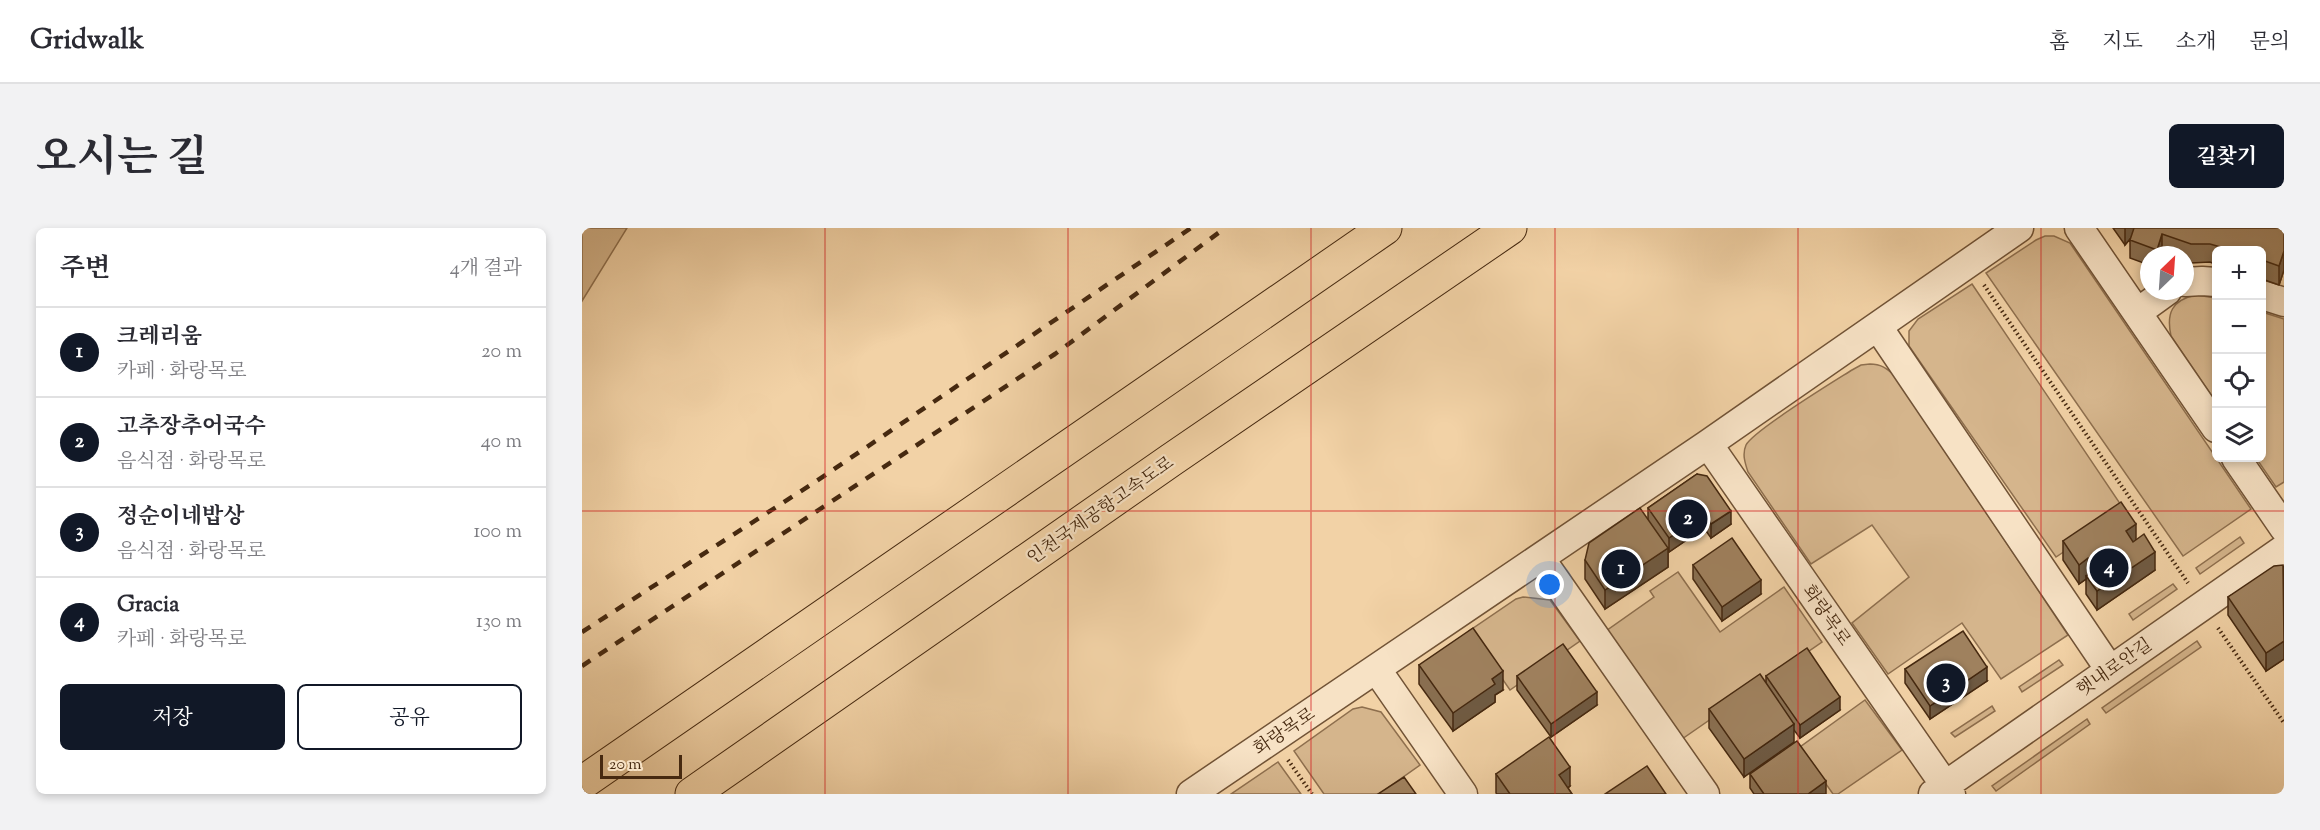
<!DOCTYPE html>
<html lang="ko">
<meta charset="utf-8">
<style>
:root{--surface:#fff;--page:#f2f2f3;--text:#2b2b33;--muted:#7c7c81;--line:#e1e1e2;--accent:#111827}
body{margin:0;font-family:"Sorts Mill Goudy","Noto Serif KR",serif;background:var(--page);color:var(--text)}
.controls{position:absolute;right:18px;top:18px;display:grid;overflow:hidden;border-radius:9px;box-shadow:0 3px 9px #0003}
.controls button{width:54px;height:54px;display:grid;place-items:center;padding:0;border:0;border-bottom:2px solid var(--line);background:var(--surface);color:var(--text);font:30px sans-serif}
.compass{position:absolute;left:1558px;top:18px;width:54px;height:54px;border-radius:50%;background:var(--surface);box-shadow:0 3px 9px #0003;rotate:25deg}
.scale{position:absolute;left:18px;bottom:15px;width:82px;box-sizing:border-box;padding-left:6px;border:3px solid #462910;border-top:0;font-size:16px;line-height:21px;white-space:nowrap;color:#462910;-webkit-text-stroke:4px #f7e2c5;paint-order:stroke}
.you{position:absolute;left:968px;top:357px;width:21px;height:21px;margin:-15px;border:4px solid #fff;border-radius:50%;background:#1a73e8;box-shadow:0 0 0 9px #1a73e833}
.badge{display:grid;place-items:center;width:39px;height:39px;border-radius:50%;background:var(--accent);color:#fff;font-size:20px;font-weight:700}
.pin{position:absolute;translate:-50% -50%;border:3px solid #fff;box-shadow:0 2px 6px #0006}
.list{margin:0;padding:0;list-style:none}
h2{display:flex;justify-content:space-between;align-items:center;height:78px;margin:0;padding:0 24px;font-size:26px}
h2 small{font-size:20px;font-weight:400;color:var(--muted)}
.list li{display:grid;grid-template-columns:39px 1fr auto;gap:18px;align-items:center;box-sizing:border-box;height:90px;padding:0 24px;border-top:2px solid var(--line)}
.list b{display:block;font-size:22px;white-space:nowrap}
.list p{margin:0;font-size:20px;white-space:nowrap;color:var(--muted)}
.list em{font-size:20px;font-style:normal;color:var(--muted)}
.actions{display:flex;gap:12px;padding:18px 24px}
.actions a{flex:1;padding:14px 0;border:2px solid var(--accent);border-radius:9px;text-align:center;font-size:21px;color:var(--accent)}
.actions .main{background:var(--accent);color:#fff}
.icon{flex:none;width:33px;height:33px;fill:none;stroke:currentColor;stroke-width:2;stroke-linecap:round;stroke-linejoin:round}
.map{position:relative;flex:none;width:1702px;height:566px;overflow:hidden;border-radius:9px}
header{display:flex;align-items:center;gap:36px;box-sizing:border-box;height:84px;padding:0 30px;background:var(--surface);border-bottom:2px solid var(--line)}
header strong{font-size:28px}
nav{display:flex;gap:33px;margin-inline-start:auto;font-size:21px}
.intro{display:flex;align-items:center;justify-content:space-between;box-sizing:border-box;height:144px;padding:0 36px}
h1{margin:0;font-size:42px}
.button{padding:15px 27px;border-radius:9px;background:var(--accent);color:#fff;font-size:21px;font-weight:700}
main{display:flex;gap:36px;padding:0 36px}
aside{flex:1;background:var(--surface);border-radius:9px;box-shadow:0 3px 9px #0003}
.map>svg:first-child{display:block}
.green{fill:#d5b58c;stroke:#8e6f4e;stroke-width:1.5}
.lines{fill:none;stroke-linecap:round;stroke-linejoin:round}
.street-casing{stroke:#715336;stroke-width:31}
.highway-casing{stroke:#462910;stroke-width:35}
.path{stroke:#462910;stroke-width:4;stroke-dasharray:1.5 3;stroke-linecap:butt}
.street{stroke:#f7e2c5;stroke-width:28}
.highway{stroke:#f2d2a6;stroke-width:33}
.rail{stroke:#462910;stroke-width:4.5;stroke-dasharray:10 10;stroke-linecap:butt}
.wall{fill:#896f51;stroke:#462910;stroke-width:1.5}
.shaded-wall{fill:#6f5a42;stroke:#462910;stroke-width:1.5}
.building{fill:#9f815e;stroke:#462910;stroke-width:1.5}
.grid{fill:none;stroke:#d62828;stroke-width:1.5;stroke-opacity:0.55}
.labels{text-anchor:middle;stroke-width:4.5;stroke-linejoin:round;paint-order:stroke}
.street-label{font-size:18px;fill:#462910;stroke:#f7e2c5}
</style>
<header>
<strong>Gridwalk</strong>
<nav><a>홈</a><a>지도</a><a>소개</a><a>문의</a></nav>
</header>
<div class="intro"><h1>오시는 길</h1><a class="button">길찾기</a></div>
<main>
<aside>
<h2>주변<small>4개 결과</small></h2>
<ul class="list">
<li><span class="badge">1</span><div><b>크레리움</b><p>카페 · 화랑목로</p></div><em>20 m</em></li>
<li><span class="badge">2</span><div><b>고추장추어국수</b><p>음식점 · 화랑목로</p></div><em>40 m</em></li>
<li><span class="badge">3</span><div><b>정순이네밥상</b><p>음식점 · 화랑목로</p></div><em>100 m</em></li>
<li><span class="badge">4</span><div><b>Gracia</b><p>카페 · 화랑목로</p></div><em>130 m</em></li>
</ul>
<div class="actions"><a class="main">저장</a><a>공유</a></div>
</aside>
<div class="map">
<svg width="1702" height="566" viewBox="0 0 1702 566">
<rect width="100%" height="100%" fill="#f2d2a6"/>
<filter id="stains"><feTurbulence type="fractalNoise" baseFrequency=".00333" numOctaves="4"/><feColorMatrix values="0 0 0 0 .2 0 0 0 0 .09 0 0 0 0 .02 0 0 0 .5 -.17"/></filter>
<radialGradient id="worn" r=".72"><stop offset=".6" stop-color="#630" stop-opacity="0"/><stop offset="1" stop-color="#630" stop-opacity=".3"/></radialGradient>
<path class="green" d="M0,0H45L0,73Z
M1463,8H1472L1488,15L1669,281L1601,328L1404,45L1454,12Z
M1390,56L1543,283L1474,329L1327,118V103L1336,91Z
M1614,67L1634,70V174L1589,108C1584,85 1590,72 1614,67Z
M1680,84L1702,91V254L1694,259L1674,230H1680Z
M1288,136C1299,136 1304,140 1312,147L1486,407L1419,451L1380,395L1306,446L1270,395L1327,349L1290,297L1229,336L1166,244C1163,235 1160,226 1164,217C1172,202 1251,154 1270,142L1279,137Z
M1658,309L1662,315L1618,346L1614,340Z
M1096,344L1138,404L1202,359L1240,414L1100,511L1024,403L1072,369L1068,363Z
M1591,356L1595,361L1551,392L1547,386Z
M941,369L968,372L998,413L928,462L887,403L934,371Z
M1615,413L1619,419L1524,485L1520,480Z
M1477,432L1481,437L1440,464L1437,459Z
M1283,472L1320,522L1256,566H1251L1218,519Z
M1410,478L1413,483L1373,509L1369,505Z
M780,479L799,484L838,537L797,566H742L712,523L771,481Z
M1505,491L1508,496L1414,563L1410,558Z
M696,534L719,566H649Z"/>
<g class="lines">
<defs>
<path id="street" d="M1497,0L1634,200
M1603,54L1620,53L1634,54
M1680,67L1702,74
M1556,84L1585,63
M1296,99L1528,442
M1126,216L1369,566
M1654,230L1702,300
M958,330L1123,566
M795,442L881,566
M609,566L1126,216L1437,0
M1351,566L1702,321"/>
<path id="highway" d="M0,555L803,0
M110,566L589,232L928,0"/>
</defs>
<use href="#street" class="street-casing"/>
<use href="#highway" class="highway-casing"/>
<path class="path" d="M1402,57L1606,355
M1636,400L1702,495
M706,532L730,566"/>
<use href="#street" class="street"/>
<use href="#highway" class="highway"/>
<path class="rail" d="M0,404L230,256L609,0
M0,438L473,126L643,0"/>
</g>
<path class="wall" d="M1531,0H1702V42L1697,57L1680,51V22H1635V37L1628,34L1609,35L1603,33V27H1586L1580,25L1579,27H1567V37L1548,30V11L1543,17Z
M1115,246L1149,296L1129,310L1122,300L1087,324L1086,322V339L1023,381L1003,351V332L1066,292V280Z
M1554,312L1573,342L1515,382L1504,366V351L1497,356L1481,332V313Z
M1111,337L1179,366L1140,393L1111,351Z
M1702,338V431L1684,443L1646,387V369Z
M837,437L921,462L913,467V474L871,503L837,456Z
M1323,441L1405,453L1348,491L1323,455Z
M935,448L1015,477L969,509L935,462Z
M1184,448L1258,482L1218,510L1212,502L1162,549L1127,500V481L1184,455Z
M914,546L988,558L986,560L990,566H915L914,565Z
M1168,546L1244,566H1172L1168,560Z"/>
<path class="shaded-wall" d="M1543,0H1557L1543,17Z
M1580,6V25L1579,27H1575V22Z
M1702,23V42L1697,57V38Z
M1149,283V296L1129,310V296Z
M1122,286V300L1087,324V310Z
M1554,296V315L1544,321V303Z
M1086,320V339L1023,381V362Z
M1573,324V342L1515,382V363Z
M1506,330V349L1504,348V351L1497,356V337Z
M1179,352V366L1140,393V379Z
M1702,413V431L1684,443V425Z
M1405,439V453L1348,491V478Z
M921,443V462L913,467V474L871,503V485L910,451Z
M1015,464V477L969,509V496Z
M1258,469V482L1218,510V497Z
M1212,496V514L1162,549V531Z
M988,539V558L977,566V547Z
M1244,553V566H1226Z"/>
<path class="building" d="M1552,0H1702V23L1697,38L1680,32V22H1649L1628,16H1609L1580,6L1575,22L1548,12Z
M1115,246L1125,248L1149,283L1129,296L1122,286L1087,310L1066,280Z
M1539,274L1554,296L1544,303L1551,314L1562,306L1573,324L1515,363L1504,348L1514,341L1506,330L1497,337L1481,313Z
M1058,280L1086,320L1023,362L1003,332L1007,315Z
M1150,310L1179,352L1140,379L1111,337Z
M1701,337L1702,413L1684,425L1646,369L1692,338Z
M891,400L921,443L910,451L913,456L871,485L837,437Z
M1381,403L1405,439L1348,478L1323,441Z
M981,416L1015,464L969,496L935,448Z
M1225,420L1258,469L1218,497L1184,448Z
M1178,446L1212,496L1162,531L1127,481Z
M967,509L988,539L977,547L990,566H928L914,546Z
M1215,513L1244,553L1226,566H1182L1168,546Z
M1065,538L1084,566H1023Z
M822,549L834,566H796Z"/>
<path class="grid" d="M243,0V566M486,0V566M729,0V566M973,0V566M1216,0V566M1459,0V566M0,283H1702"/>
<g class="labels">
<g class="street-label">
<text transform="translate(518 282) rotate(-35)" y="6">인천국제공항고속도로</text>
<text transform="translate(1245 387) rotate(55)" y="6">화랑목로</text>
<text transform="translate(1532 439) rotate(-35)" y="6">햇내로안길</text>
<text transform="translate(702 503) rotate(-34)" y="6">화랑목로</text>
</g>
</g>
<rect width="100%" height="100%" filter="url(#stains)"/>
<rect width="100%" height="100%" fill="url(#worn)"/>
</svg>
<div class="controls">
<button>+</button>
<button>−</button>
<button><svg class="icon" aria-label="locate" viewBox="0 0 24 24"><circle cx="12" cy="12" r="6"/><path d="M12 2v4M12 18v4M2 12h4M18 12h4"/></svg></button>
<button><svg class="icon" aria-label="layers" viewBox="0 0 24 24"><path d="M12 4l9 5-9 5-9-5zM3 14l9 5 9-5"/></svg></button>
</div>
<svg class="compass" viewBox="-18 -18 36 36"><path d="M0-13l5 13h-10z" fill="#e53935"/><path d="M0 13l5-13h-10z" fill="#7c7c81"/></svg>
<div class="scale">20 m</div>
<div class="you"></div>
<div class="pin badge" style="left:1039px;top:341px">1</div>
<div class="pin badge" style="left:1106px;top:291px">2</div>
<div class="pin badge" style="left:1364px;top:455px">3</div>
<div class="pin badge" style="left:1527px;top:340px">4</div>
</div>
</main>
